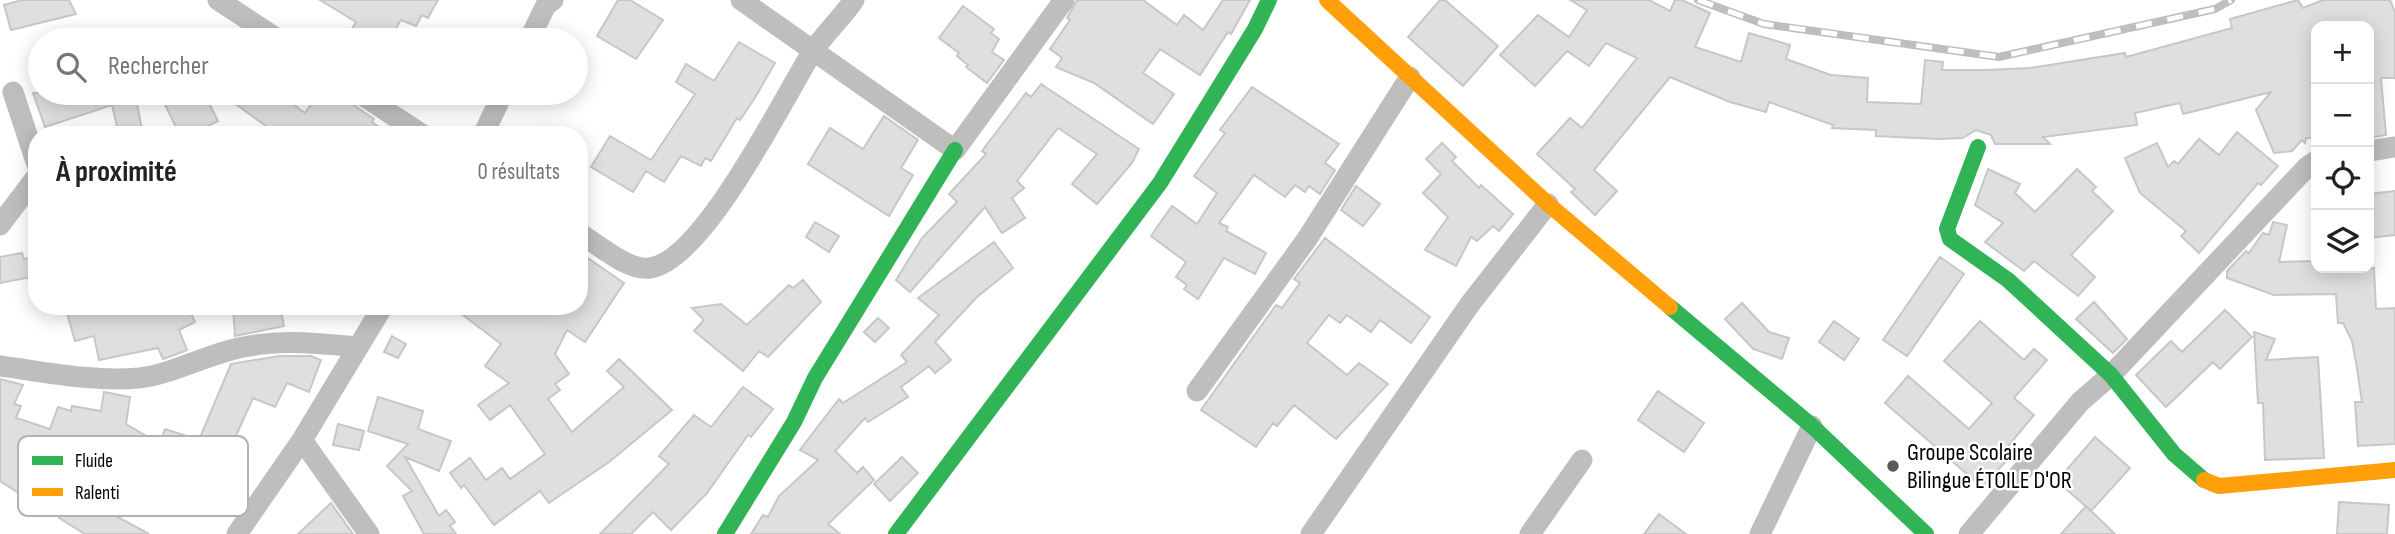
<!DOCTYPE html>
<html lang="fr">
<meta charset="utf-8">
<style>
:root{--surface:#fff;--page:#f6f6f6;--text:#222;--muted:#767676;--line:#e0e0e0}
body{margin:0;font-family:"Sofia Sans Condensed",sans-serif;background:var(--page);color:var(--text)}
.controls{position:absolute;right:21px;top:21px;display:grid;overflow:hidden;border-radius:14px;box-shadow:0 4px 18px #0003}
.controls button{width:63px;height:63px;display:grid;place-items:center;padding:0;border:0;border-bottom:2px solid var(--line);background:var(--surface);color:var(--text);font:35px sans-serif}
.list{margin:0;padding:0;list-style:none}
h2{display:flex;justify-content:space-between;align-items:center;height:91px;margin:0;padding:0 28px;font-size:30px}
h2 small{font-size:23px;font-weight:400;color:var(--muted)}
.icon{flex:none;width:38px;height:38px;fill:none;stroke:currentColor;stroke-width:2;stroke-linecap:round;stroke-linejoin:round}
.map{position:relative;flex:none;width:2395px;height:534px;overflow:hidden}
.search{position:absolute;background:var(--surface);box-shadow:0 4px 18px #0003;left:28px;top:28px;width:560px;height:77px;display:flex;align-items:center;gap:18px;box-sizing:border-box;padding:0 24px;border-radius:38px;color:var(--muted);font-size:26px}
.panel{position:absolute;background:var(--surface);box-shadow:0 4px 18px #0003;left:28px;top:126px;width:560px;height:189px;border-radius:28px}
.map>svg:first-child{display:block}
.building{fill:#dfdfdf;stroke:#c7c7c7;stroke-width:2}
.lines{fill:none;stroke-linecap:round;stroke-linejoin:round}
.street{stroke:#bebebe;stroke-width:21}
.fast{stroke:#30b455;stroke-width:16}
.slow{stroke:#ff9f0a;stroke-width:16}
.rail-casing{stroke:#bebebe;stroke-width:8}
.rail{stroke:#fff;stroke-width:5;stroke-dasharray:16;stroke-linecap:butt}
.poi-dot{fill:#595959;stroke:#fff;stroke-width:2.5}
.labels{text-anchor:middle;stroke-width:5;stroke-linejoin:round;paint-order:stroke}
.poi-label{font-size:24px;fill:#000;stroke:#fff;text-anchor:start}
.key{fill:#fff;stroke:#b2b2b2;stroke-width:2}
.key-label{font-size:19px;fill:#000}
</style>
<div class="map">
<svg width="2395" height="534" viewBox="0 0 2395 534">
<rect width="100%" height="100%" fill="#fff"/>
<path class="building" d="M22,0H69L76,14L11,30L4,5Z
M320,0H438L428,18L422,15L416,26L401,20L389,40H345L356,22Z
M618,0H630L663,20L636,59L597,36Z
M1077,0H1143L1177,25L1184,15L1203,30L1223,0H1250L1231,34L1228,32L1200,75L1160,49L1143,73L1174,94L1153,124L1094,83L1056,67L1062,58L1050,49L1070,20L1067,18Z
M1440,0H1445L1498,46L1463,86L1408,37Z
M1570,0H1649L1670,11L1675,0H1682L1710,13L1695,47L1741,62L1749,33L1790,45L1786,59L1831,75L1868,78L1867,102L1921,104L1925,60L1943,62L1942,70H1987L2030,68L2125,53L2126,57L2232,28L2230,19L2298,0L2303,8L2323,0H2390L2395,12V78H2381L2386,135L2369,138V26H2316V138H2306L2305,143L2302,140L2292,151L2274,153L2256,110L2271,92L2183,114L2180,103L2135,113L2137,125L2043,137L2050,144H1995L1991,135L1976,130L1963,138L1938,139L1876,136V130L1832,128L1833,125L1769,102L1766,112L1730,102L1670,77L1594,170L1617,191L1595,215L1571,192L1575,189L1537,154L1570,118L1582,128L1637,58L1606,43L1589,66L1567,51L1535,86L1500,55L1538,15L1569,37L1587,10Z
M963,6L994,29L991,33L999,39L992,52L1004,60L987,83L966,67L968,65L957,56L959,53L939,38Z
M739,42L775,63L756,96L740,120L737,118L711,161L705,158L701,166L681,156L664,182L646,171L633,192L591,167L610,136L651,160L695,94L676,82L686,64L714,81Z
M1041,84L1139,149L1132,163L1097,204L1072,184L1097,154L1058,128L1017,181L1024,188L1012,198L1025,218L1002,233L985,207L910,292L896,280L922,238L957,202L949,194L986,154L982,151L1026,93L1031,97Z
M1252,87L1339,144L1325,163L1335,170L1320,194L1309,186L1305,192L1295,185L1285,197L1254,175L1219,223L1228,227L1226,231L1266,253L1255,274L1224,258L1198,299L1184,289L1187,285L1176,277L1186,262L1151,236L1172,206L1197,224L1217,193L1194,176L1225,133L1220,130Z
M33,93H141V96L136,98L143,135H119L112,105L45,127Z
M159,93H204L218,121L190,135H180Z
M220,93H278L305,113L319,93H336L374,119L372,122L390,135H260L266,126Z
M884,116L918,140L901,168L913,175L889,216L808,164L830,128L863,149Z
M2237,132L2278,166L2261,185L2258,183L2199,253L2181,236L2186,231L2140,193L2125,158L2157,143L2168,167L2174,161L2178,164L2199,139L2219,155Z
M1442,143L1456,157L1452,161L1479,188L1481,185L1513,214L1499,231L1493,226L1477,241L1471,237L1456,266L1425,250L1448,217L1423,193L1441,174L1426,159Z
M1988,169L2020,184L2015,193L2035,212L2077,169L2096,187L2092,191L2113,211L2071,255L2095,277L2078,296L2034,261L2024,271L1985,242L2003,223L1975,205Z
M1356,186L1380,204L1363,226L1341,210Z
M2395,191V235L2369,238V194Z
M815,222L839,236L829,252L806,237Z
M2273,222L2287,225L2279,262L2316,261V268H2374L2376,309L2395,308V444L2358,446L2355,402H2362L2357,368L2352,341L2343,323H2338L2336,294L2274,295L2227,278V271L2246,251L2249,253L2263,233L2269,235Z
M1325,238L1430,317L1411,343L1380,320L1371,332L1347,315L1340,323L1329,315L1307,343L1347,375L1359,363L1388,384L1336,439L1294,405L1277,426L1273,423L1256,447L1201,410L1276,305L1282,308L1300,283L1294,279Z
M994,242L1013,268L977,297L935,342L951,360L935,373L929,366L901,387L908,397L868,422L865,418L835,451L857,473L863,467L874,480L828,524L840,534H751L763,515L768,517L779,496L818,460L800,450L839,399L843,403L907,362L901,355L939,315L918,298Z
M579,252L624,283L585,342L567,330L555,354L569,374L555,384L560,390L548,399L572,432L624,387L607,371L619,359L672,410L609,462L549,503L540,491L494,525L464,485L461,488L450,473L470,458L486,480L502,468L510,479L545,454L510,405L490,420L478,405L509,383L485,366L501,344L451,306H579Z
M22,253L24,259L37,257V276L0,283V257Z
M1940,257L1964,274L1907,356L1883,340Z
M803,280L821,302L768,357L759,351L743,371L694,331L704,320L692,308L721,304L747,325L789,285L793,288Z
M2094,302L2127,339L2113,353L2076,319Z
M1742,303L1769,332L1789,338L1782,359L1753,349L1725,319Z
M65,306H188L195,322L179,330L187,350L177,354L163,359L158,348L99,360L94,336L75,341Z
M233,306H280L284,326L235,336Z
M2225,310L2252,337L2220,369L2213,362L2166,407L2136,375L2171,341L2182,352Z
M878,318L889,328L875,342L864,332Z
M1834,321L1859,339L1844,360L1819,342Z
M1980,321L2024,360L2034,349L2047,360L2014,398L2034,415L2000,456L2006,461L1982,487L1885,403L1908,376L1969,429L1992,403L1944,361Z
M2254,332L2275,339L2266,360L2318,357L2324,458L2265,460L2263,403H2258Z
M392,336L406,344L398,358L384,352Z
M279,356H311L321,360L309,392L287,383L275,407L253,398L235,438L231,437L222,472L201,500L159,474L143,498L116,482L123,471L80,443L75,455L52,446L46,468L42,467L25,497L0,481V379L23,385L14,404L21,406L16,418L50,429L58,407L71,411L72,406L101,411L104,392L130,397L126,424L160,444L165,429L199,440L231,364Z
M743,387L773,409L751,437L748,435L707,493L671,530L653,512L631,534H600L669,464L659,456L694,415L711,427Z
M1658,391L1704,423L1684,452L1638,420Z
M378,397L423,411L418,429L451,441L439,471L405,457L439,516L446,510L455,522L450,526L456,534H424L403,496L412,491L387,466L408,444L368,431Z
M338,424L364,431L359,450L333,445Z
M2095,437L2130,468L2091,511L2057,481Z
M902,457L918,473L890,501L874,484Z
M70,499L99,515L103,509L149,534H85L59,518Z
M2339,502L2389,505L2387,534H2337Z
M331,503L353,534H298Z
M2086,506L2115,534H2061Z
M1659,514L1686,534H1644Z"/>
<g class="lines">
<path class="street" d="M218,0L279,40
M741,0L955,150L1064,0
M529,40L546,5L553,0
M13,92L37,165
M359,93L423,135
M483,135L503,93
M2369,151L2395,147
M0,225L37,176
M579,233C598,244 627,271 650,268C703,261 782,101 811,54C823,35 841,19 854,0
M0,366C45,372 93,382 139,378C171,374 200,358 231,350C274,338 315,343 358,347
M1197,391L1307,239L1410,77
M302,440L369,534
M237,534L302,440L383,306
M1311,534L1470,304L1548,204
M1530,534L1582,460
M1760,534L1812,426
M1969,534L2080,402L2111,375L2307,167L2316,161"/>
<path class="fast" d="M1978,147L1947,229L1950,239L2008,280L2111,375L2174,454L2204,480
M1670,307L1812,426L1926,534
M725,534L794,422L815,378L955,150
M896,534L1160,183L1255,29L1269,0"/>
<path class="slow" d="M1327,0L1548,204L1670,307
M2204,480L2219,486L2395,470"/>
<defs>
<path id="rail" d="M1698,0L1764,24L1999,57L2215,9L2231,0"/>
</defs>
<use href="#rail" class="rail-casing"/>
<use href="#rail" class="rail"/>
</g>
<circle class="poi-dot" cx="1893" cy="466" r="7"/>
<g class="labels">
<g class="poi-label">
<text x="1907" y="460">Groupe Scolaire<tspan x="1907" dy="28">Bilingue ÉTOILE D'OR</tspan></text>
</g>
</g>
<rect x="18" y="436" width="230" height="80" rx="10" class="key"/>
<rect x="32" y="456" width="31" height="9" fill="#30b455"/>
<rect x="32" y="488" width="31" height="8" fill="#ff9f0a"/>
<g class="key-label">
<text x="75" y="467">Fluide</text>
<text x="75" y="499">Ralenti</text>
</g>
</svg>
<div class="controls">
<button>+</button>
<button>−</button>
<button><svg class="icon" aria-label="locate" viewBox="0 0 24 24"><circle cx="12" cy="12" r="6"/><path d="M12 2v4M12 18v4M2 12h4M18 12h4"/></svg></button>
<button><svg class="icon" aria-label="layers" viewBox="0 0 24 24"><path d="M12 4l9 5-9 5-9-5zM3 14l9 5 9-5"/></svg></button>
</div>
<div class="search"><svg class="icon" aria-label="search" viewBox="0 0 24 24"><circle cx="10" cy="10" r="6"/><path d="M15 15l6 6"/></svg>Rechercher</div>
<section class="panel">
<h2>À proximité<small>0 résultats</small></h2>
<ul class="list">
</ul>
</section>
</div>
